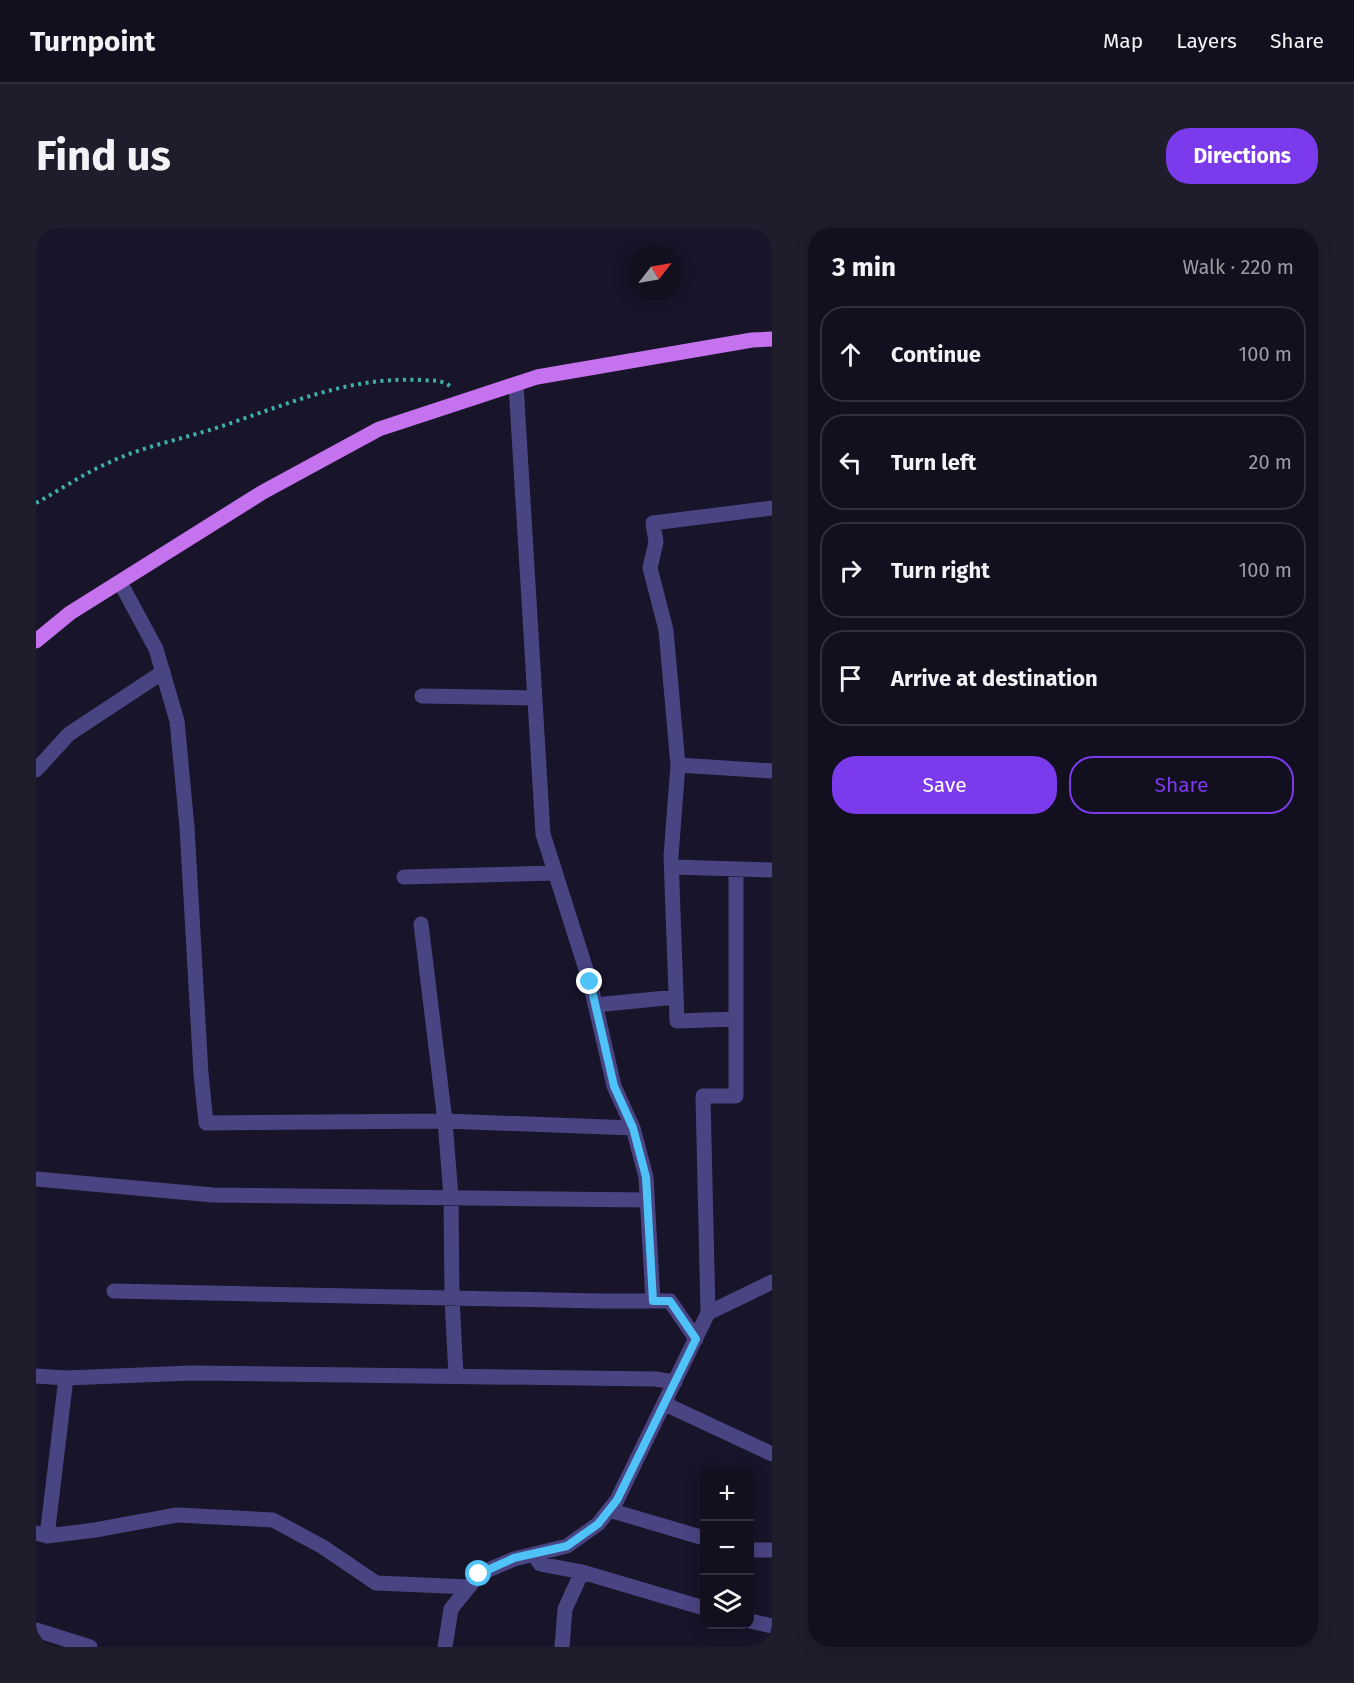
<!DOCTYPE html>
<meta charset="utf-8">
<style>
:root{--surface:#120f1f;--page:#1f1d2c;--text:#f1f3f6;--muted:#9c9ca4;--line:#312f3d;--accent:#7c3aed}
body{margin:0;font-family:"Fira Sans",sans-serif;background:var(--page);color:var(--text)}
.controls{position:absolute;right:18px;bottom:18px;display:grid;overflow:hidden;border-radius:12px;box-shadow:0 3px 15px #0003}
.controls button{width:54px;height:54px;display:grid;place-items:center;padding:0;border:0;border-bottom:2px solid var(--line);background:var(--surface);color:var(--text);font:30px sans-serif}
.compass{position:absolute;left:592px;top:18px;width:54px;height:54px;border-radius:50%;background:var(--surface);box-shadow:0 3px 15px #0003;rotate:59deg}
.stop{position:absolute;width:18px;height:18px;margin:-14px;border:4px solid #4fc3f7;border-radius:50%;background:#fff}
.stop.end{background:#4fc3f7;border-color:#fff;box-shadow:0 2px 6px #0008}
.list{margin:0;padding:0;list-style:none}
h2{display:flex;justify-content:space-between;align-items:center;height:78px;margin:0;padding:0 24px;font-size:26px}
h2 small{font-size:20px;font-weight:400;color:var(--muted)}
.list li{display:grid;grid-template-columns:39px 1fr auto;gap:18px;align-items:center;box-sizing:border-box;height:96px;margin:0 12px 12px;padding:0 12px;border:2px solid var(--line);border-radius:24px}
.list b{display:block;font-size:22px;white-space:nowrap}
.list em{font-size:20px;font-style:normal;color:var(--muted)}
.actions{display:flex;gap:12px;padding:18px 24px}
.actions a{flex:1;padding:14px 0;border:2px solid var(--accent);border-radius:24px;text-align:center;font-size:21px;color:var(--accent)}
.actions .main{background:var(--accent);color:#fff}
.icon{flex:none;width:33px;height:33px;fill:none;stroke:currentColor;stroke-width:2;stroke-linecap:round;stroke-linejoin:round}
.map{position:relative;flex:none;width:736px;height:1419px;overflow:hidden;border-radius:24px}
header{display:flex;align-items:center;gap:36px;box-sizing:border-box;height:84px;padding:0 30px;background:var(--surface);border-bottom:2px solid var(--line)}
header strong{font-size:28px}
nav{display:flex;gap:33px;margin-inline-start:auto;font-size:21px}
.intro{display:flex;align-items:center;justify-content:space-between;box-sizing:border-box;height:144px;padding:0 36px}
h1{margin:0;font-size:42px}
.button{padding:15px 27px;border-radius:24px;background:var(--accent);color:#fff;font-size:21px;font-weight:700}
main{display:flex;gap:36px;padding:0 36px}
aside{flex:1;background:var(--surface);border-radius:24px;box-shadow:0 3px 15px #0003}
.map>svg:first-child{display:block}
.lines{fill:none;stroke-linecap:round;stroke-linejoin:round}
.path{stroke:#3fb0ad;stroke-width:4;stroke-dasharray:3 4.5;stroke-linecap:butt}
.minor{stroke:#494482;stroke-width:15}
.major{stroke:#c572ef;stroke-width:15}
.route{stroke:#4fc3f7;stroke-width:8}
</style>
<header>
<strong>Turnpoint</strong>
<nav><a>Map</a><a>Layers</a><a>Share</a></nav>
</header>
<div class="intro"><h1>Find us</h1><a class="button">Directions</a></div>
<main>
<div class="map">
<svg width="736" height="1419" viewBox="0 0 736 1419">
<rect width="100%" height="100%" fill="#181429"/>
<g class="lines">
<path class="path" d="M0,275C24,262 47,246 72,235C105,219 142,212 177,201C246,179 309,148 385,152C396,153 406,151 415,159"/>
<path class="minor" d="M480,156L507,606L554,754L578,858L597,900L610,949L617,1073
M84,354L120,421L141,493L151,599L165,846L170,895L409,893L597,900
M386,468L498,470
M642,537L736,543
M0,542L33,506L127,444
M636,639L736,642
M368,649L519,645
M385,696L409,893L415,969L416,1070L420,1148
M559,777L640,769
M700,791L641,793L635,628L642,537L630,402L614,340L620,314L617,295L736,280
M0,951L177,967L611,972
M78,1063L564,1073H634L660,1111
M672,1085L667,868H700V641
M0,1148L30,1150L155,1145L619,1151L639,1154
M629,1176L736,1226
M573,1282L668,1310
M0,1305L11,1308L59,1302L141,1287L237,1292L287,1319L340,1355L433,1359
M11,1308L30,1150
M714,1322H736
M498,1326L504,1336L546,1344L668,1380
M714,1393L736,1398
M0,1402L54,1419
M409,1419L415,1381L443,1346L478,1331L531,1318L562,1296L581,1272L672,1085L736,1054
M526,1419L529,1381L546,1344"/>
<path class="major" d="M0,413L34,385L227,264L343,201L501,149L716,112L736,111"/>
</g>
<g class="lines">
<path class="route" d="M443,1346L478,1330L531,1318L562,1296L581,1272L660,1111L634,1073H617L610,949L597,900L578,858L554,754"/>
</g>
</svg>
<div class="controls">
<button>+</button>
<button>−</button>
<button><svg class="icon" aria-label="layers" viewBox="0 0 24 24"><path d="M12 4l9 5-9 5-9-5zM3 14l9 5 9-5"/></svg></button>
</div>
<svg class="compass" viewBox="-18 -18 36 36"><path d="M0-13l5 13h-10z" fill="#e53935"/><path d="M0 13l5-13h-10z" fill="#9c9ca4"/></svg>
<div class="stop" style="left:443px;top:1346px"></div>
<div class="stop end" style="left:554px;top:754px"></div>
</div>
<aside>
<h2>3 min<small>Walk · 220 m</small></h2>
<ul class="list">
<li><svg class="icon" aria-label="ahead" viewBox="0 0 24 24"><path d="M12 20V5M6 11l6-6 6 6"/></svg><div><b>Continue</b></div><em>100 m</em></li>
<li><svg class="icon" aria-label="left" viewBox="0 0 24 24"><path d="M17 20v-9H6M10 6l-5 5 5 5"/></svg><div><b>Turn left</b></div><em>20 m</em></li>
<li><svg class="icon" aria-label="right" viewBox="0 0 24 24"><path d="M7 20v-9h11M14 6l5 5-5 5"/></svg><div><b>Turn right</b></div><em>100 m</em></li>
<li><svg class="icon" aria-label="arrive" viewBox="0 0 24 24"><path d="M6 21V4h12l-3 4 3 4H6"/></svg><div><b>Arrive at destination</b></div></li>
</ul>
<div class="actions"><a class="main">Save</a><a>Share</a></div>
</aside>
</main>
